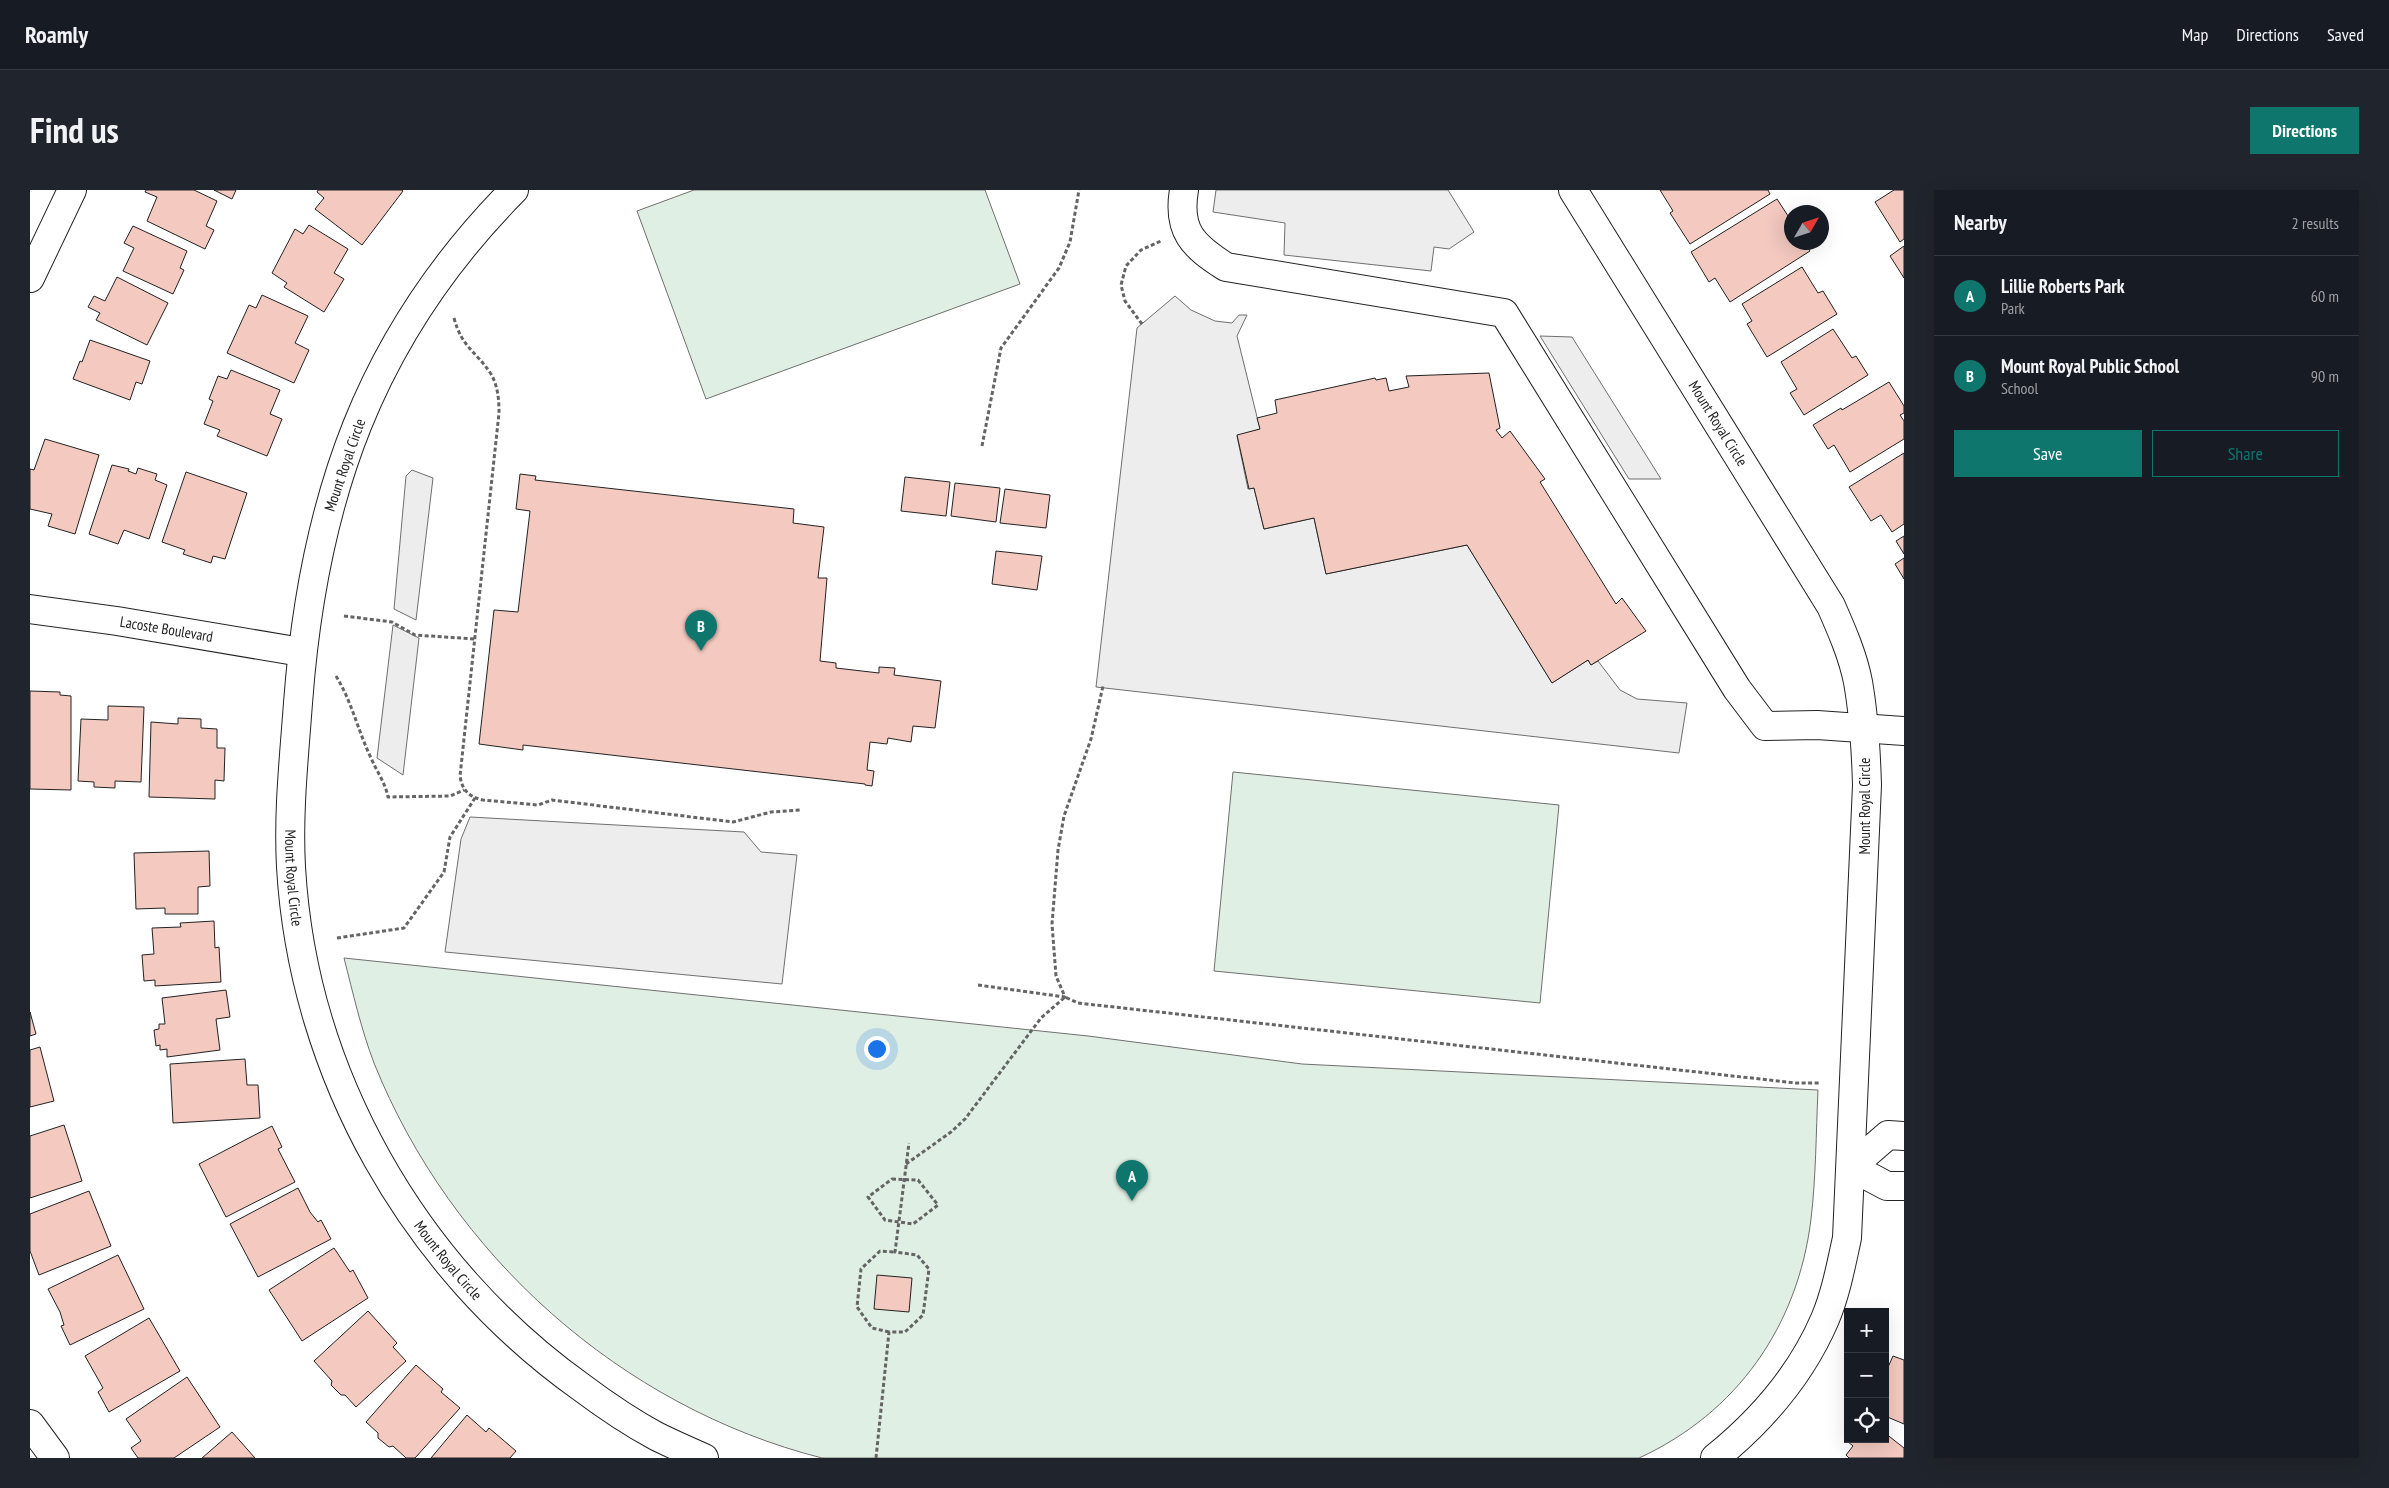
<!DOCTYPE html>
<meta charset="utf-8">
<style>
:root{--surface:#171b24;--page:#20242c;--text:#f1f3f6;--muted:#9ea1a6;--line:#363941;--accent:#0f766e}
body{margin:0;font-family:"PT Sans Narrow",sans-serif;background:var(--page);color:var(--text)}
.controls{position:absolute;right:15px;bottom:15px;display:grid;overflow:hidden;border-radius:0px;box-shadow:0 5px 20px #0002}
.controls button{width:45px;height:45px;display:grid;place-items:center;padding:0;border:0;border-bottom:1px solid var(--line);background:var(--surface);color:var(--text);font:25px sans-serif}
.compass{position:absolute;left:1754px;top:15px;width:45px;height:45px;border-radius:50%;background:var(--surface);box-shadow:0 5px 20px #0002;rotate:51deg}
.you{position:absolute;left:846px;top:858px;width:18px;height:18px;margin:-12px;border:4px solid #fff;border-radius:50%;background:#1a73e8;box-shadow:0 0 0 8px #1a73e833}
.badge{display:grid;place-items:center;width:32px;height:32px;border-radius:50%;background:var(--accent);color:#fff;font-size:16px;font-weight:700}
.pin{position:absolute;translate:-50% -41px;filter:drop-shadow(0 1px 2px #0008)}
.pin::after{content:'';position:absolute;top:26px;width:18px;height:15px;background:inherit;clip-path:polygon(0 0,100% 0,50% 100%)}
.list{margin:0;padding:0;list-style:none}
h2{display:flex;justify-content:space-between;align-items:center;height:65px;margin:0;padding:0 20px;font-size:21px}
h2 small{font-size:16px;font-weight:400;color:var(--muted)}
.list li{display:grid;grid-template-columns:32px 1fr auto;gap:15px;align-items:center;box-sizing:border-box;height:80px;padding:0 20px;border-top:1px solid var(--line)}
.list b{display:block;font-size:19px;white-space:nowrap}
.list p{margin:0;font-size:16px;white-space:nowrap;color:var(--muted)}
.list em{font-size:16px;font-style:normal;color:var(--muted)}
.actions{display:flex;gap:10px;padding:15px 20px}
.actions a{flex:1;padding:11px 0;border:1px solid var(--accent);border-radius:0px;text-align:center;font-size:18px;color:var(--accent)}
.actions .main{background:var(--accent);color:#fff}
.icon{flex:none;width:28px;height:28px;fill:none;stroke:currentColor;stroke-width:2;stroke-linecap:round;stroke-linejoin:round}
.map{position:relative;flex:none;width:1874px;height:1268px;overflow:hidden;border-radius:0px}
header{display:flex;align-items:center;gap:30px;box-sizing:border-box;height:70px;padding:0 25px;background:var(--surface);border-bottom:1px solid var(--line)}
header strong{font-size:24px}
nav{display:flex;gap:28px;margin-inline-start:auto;font-size:18px}
.intro{display:flex;align-items:center;justify-content:space-between;box-sizing:border-box;height:120px;padding:0 30px}
h1{margin:0;font-size:35px}
.button{padding:12px 22px;border-radius:0px;background:var(--accent);color:#fff;font-size:18px;font-weight:700}
main{display:flex;gap:30px;padding:0 30px}
aside{flex:1;background:var(--surface);border-radius:0px;box-shadow:0 5px 20px #0002}
.map>svg:first-child{display:block}
.green{fill:#e0efe3;stroke:#6f6f6f}
.parking{fill:#ededed;stroke:#6f6f6f}
.building{fill:#f3c9c0;stroke:#222}
.lines{fill:none;stroke-linecap:round;stroke-linejoin:round}
.minor-casing{stroke:#222;stroke-width:30}
.path{stroke:#646464;stroke-width:3;stroke-dasharray:4 2.5;stroke-linecap:butt}
.minor{stroke:#fff;stroke-width:28}
.labels{text-anchor:middle;stroke-width:4;stroke-linejoin:round;paint-order:stroke}
.street-label{font-size:15px;fill:#222;stroke:#fff}
</style>
<header>
<strong>Roamly</strong>
<nav><a>Map</a><a>Directions</a><a>Saved</a></nav>
</header>
<div class="intro"><h1>Find us</h1><a class="button">Directions</a></div>
<main>
<div class="map">
<svg width="1874" height="1268" viewBox="0 0 1874 1268">
<rect width="100%" height="100%" fill="#fff"/>
<path class="green" d="M664,0H955L990,94L676,209L607,21Z
M1203,582L1529,615L1510,813L1184,781Z
M314,768L1058,846L1272,874L1788,900C1786,943 1786,987 1781,1029C1768,1136 1707,1223 1609,1268H792C591,1217 421,1065 344,873C331,839 323,803 314,768Z"/>
<path class="parking" d="M1186,0H1418L1444,42L1419,59L1404,57L1401,81L1254,65L1255,33L1183,22Z
M1145,106L1161,120L1185,131L1202,133L1209,125H1217L1207,146L1230,239L1207,246L1218,299L1224,298L1234,339L1284,328L1296,384L1437,355L1522,493L1558,470L1561,475L1568,471L1590,500L1607,509L1657,513L1649,563L1066,497L1107,138Z
M1510,146L1542,147L1631,289H1599Z
M382,280L403,288L386,430L364,419L376,286Z
M363,435L389,448L373,585L347,568Z
M440,627L714,642L731,662L767,665L752,794L415,762L431,649Z"/>
<path class="building" d="M116,0H164L187,11L176,36L184,40L175,59L117,31L127,7L115,2Z
M184,0H206L202,9Z
M288,0H372L373,1L332,55L285,19L294,8L287,2Z
M1630,0H1738L1740,4L1660,54L1640,23L1643,21Z
M1864,0H1874V49L1870,52L1845,12Z
M1747,9L1762,32V52H1774L1780,61L1700,112L1685,88L1679,92L1661,62Z
M279,35L318,59L304,83L314,89L294,122L254,97L257,93L242,83L265,39L273,44Z
M103,36L157,61L150,78L154,80L143,104L93,81L104,58L94,53Z
M1874,56V88L1860,66Z
M1772,77L1788,103L1793,101L1807,124L1737,167L1717,134L1722,131L1712,114Z
M87,87L138,113L117,155L66,130L70,123L58,117L64,106L75,111Z
M232,105L278,126L265,153L279,160L264,193L197,163L219,115L226,118Z
M1803,139L1822,168L1826,166L1838,185L1774,225L1760,203L1767,199L1751,172Z
M60,150L120,171L112,194L106,192L100,210L43,189L50,171L52,172Z
M201,180L250,200L240,224L252,229L237,266L187,246L190,240L174,234L183,211L179,209L188,186L197,189Z
M1459,183L1470,238L1466,240L1472,248L1480,241L1515,289L1510,292L1586,414L1592,408L1616,441L1561,475L1558,470L1522,493L1437,355L1296,384L1284,328L1234,339L1224,298L1219,299L1207,245L1230,239L1227,228L1247,223L1245,210L1345,188L1346,190L1356,188L1359,201L1379,197L1376,186Z
M1859,192L1874,216V223L1870,225L1874,231V249L1820,282L1804,255L1798,259L1783,235L1811,218L1812,220Z
M15,249L69,265L45,344L18,336L22,324L0,319V279L4,280Z
M1874,263V334L1862,342L1851,325L1841,331L1819,297Z
M82,275L99,279L98,281L106,284L108,278L127,284L125,290L137,295L119,349L94,340L88,354L59,344Z
M156,282L217,303L195,369L183,366L181,373L153,364L155,360L132,352Z
M490,284L506,286L505,290L764,319L763,333L794,337L788,388H797L790,471L806,473V478L849,483V477L865,478L864,485L911,491L905,538L883,536L881,552L858,548L857,554L840,552L837,580L844,581L842,596L835,595V594L493,555V560L449,554L464,420L488,422L500,321L486,319Z
M875,287L920,292L916,326L871,321Z
M925,293L970,298L966,332L921,326Z
M975,299L1020,305L1016,338L970,333Z
M1874,346V364L1866,351Z
M966,361L1012,366L1007,400L962,394Z
M1874,368V389L1865,374Z
M0,501L30,502V505L41,506V600L0,599Z
M78,516L114,517L111,592L85,591V598L64,597V592L48,591L51,529L78,530Z
M148,528L171,529V538L187,539V558H195L194,591L185,590V609L119,607L121,532L148,534Z
M179,661L180,696L168,697V724H135V718L106,719L104,663Z
M184,731L185,758L189,757L191,792L125,796V790L114,791L112,765L124,764L122,738L151,737L150,733Z
M196,800L200,827L186,829L190,860L137,867V859L130,860V855L126,856L124,840L129,839V834H135L132,808Z
M0,822L6,844L0,846Z
M10,857L24,911L0,917V860Z
M215,869L217,895H228L230,928L143,933L140,874Z
M34,935L52,991L0,1008V946Z
M242,936L252,957L248,959L265,992L196,1027L169,974Z
M268,998L280,1022L288,1032L291,1030L301,1049L228,1087L200,1034Z
M59,1001L81,1056L9,1085L0,1061V1024Z
M304,1058L320,1082L323,1080L338,1108L272,1151L239,1100Z
M88,1065L114,1119L40,1155L31,1136L34,1135L30,1122L18,1099Z
M847,1085L882,1088L879,1122L844,1119Z
M338,1121L367,1153L363,1157L376,1171L326,1217L315,1205H311L301,1195L302,1191L284,1171Z
M119,1128L150,1181L79,1222L68,1202L73,1198L55,1166Z
M1863,1166L1874,1170V1234L1855,1226V1184Z
M386,1175L413,1199L411,1202L430,1218L385,1268H376L363,1256L359,1257L348,1248V1243L336,1232Z
M157,1187L190,1237L144,1268H108L101,1258L111,1251L96,1229Z
M437,1225L456,1242L459,1238L486,1261L480,1268H401Z
M202,1242L225,1268H172Z
M1855,1243L1874,1258V1268H1819L1816,1265L1823,1256L1817,1251L1818,1249H1855Z"/>
<g class="lines">
<defs>
<g id="minor">
<path id="s1" d="M484,0C339,146 283,310 268,513C264,568 258,622 261,677C273,884 384,1078 551,1197C575,1215 600,1232 626,1246C642,1254 658,1261 674,1268"/>
<path d="M1154,0C1147,41 1163,56 1196,77L1474,123L1707,499L1735,536L1787,535L1874,541"/>
<path id="s2" d="M1543,0L1801,416C1812,441 1823,466 1828,492C1834,526 1836,561 1837,595L1817,1048C1811,1075 1806,1103 1795,1129C1771,1185 1732,1230 1685,1268"/>
<path d="M0,88L42,0"/>
<path id="s3" d="M0,419L87,431L271,462"/>
<path d="M1874,946L1858,945L1821,977L1857,996H1874"/>
<path d="M0,1234L25,1268"/>
</g>
</defs>
<use href="#minor" class="minor-casing"/>
<path class="path" d="M424,128C432,158 446,161 461,184C468,196 469,210 469,223L430,586C432,600 439,607 453,610L508,615L522,610L703,632L741,622L771,620
M1112,134L1095,111L1091,95L1096,76L1111,60L1131,51
M952,256L971,158L1029,78L1040,52L1049,0
M314,426L362,432L385,445L445,449
M306,486C322,512 328,541 341,568C347,582 355,592 358,607L420,606L434,600
M307,748L374,738L414,682L420,647L445,608
M948,795L1035,807L1026,786L1022,734L1028,660L1034,626L1061,549L1073,496
M876,974L921,942L935,929L1011,828L1035,807L1048,813L1766,893H1791
M862,989L888,990L908,1015L883,1034L855,1030L838,1007Z
M859,1142L842,1138L827,1117L831,1079L850,1061L865,1062
M846,1268L859,1142H875L893,1125L899,1079L887,1065L865,1062L879,953"/>
<use href="#minor" class="minor"/>
</g>
<g class="labels">
<g class="street-label">
<text dy="5" stroke="none"><textPath href="#s2" startOffset="275">Mount Royal Circle</textPath></text>
<text transform="translate(315 275) rotate(-71)" y="5">Mount Royal Circle</text>
<text dy="5" stroke="none"><textPath href="#s3" startOffset="138">Lacoste Boulevard</textPath></text>
<text transform="translate(1835 616) rotate(-90)" y="5">Mount Royal Circle</text>
<text dy="5" stroke="none"><textPath href="#s1" startOffset="745">Mount Royal Circle</textPath></text>
<text dy="5" stroke="none"><textPath href="#s1" startOffset="1165">Mount Royal Circle</textPath></text>
</g>
</g>
</svg>
<div class="controls">
<button>+</button>
<button>−</button>
<button><svg class="icon" aria-label="locate" viewBox="0 0 24 24"><circle cx="12" cy="12" r="6"/><path d="M12 2v4M12 18v4M2 12h4M18 12h4"/></svg></button>
</div>
<svg class="compass" viewBox="-18 -18 36 36"><path d="M0-13l5 13h-10z" fill="#e53935"/><path d="M0 13l5-13h-10z" fill="#9ea1a6"/></svg>
<div class="you"></div>
<div class="pin badge" style="left:1102px;top:1011px">A</div>
<div class="pin badge" style="left:671px;top:461px">B</div>
</div>
<aside>
<h2>Nearby<small>2 results</small></h2>
<ul class="list">
<li><span class="badge">A</span><div><b>Lillie Roberts Park</b><p>Park</p></div><em>60 m</em></li>
<li><span class="badge">B</span><div><b>Mount Royal Public School</b><p>School</p></div><em>90 m</em></li>
</ul>
<div class="actions"><a class="main">Save</a><a>Share</a></div>
</aside>
</main>
